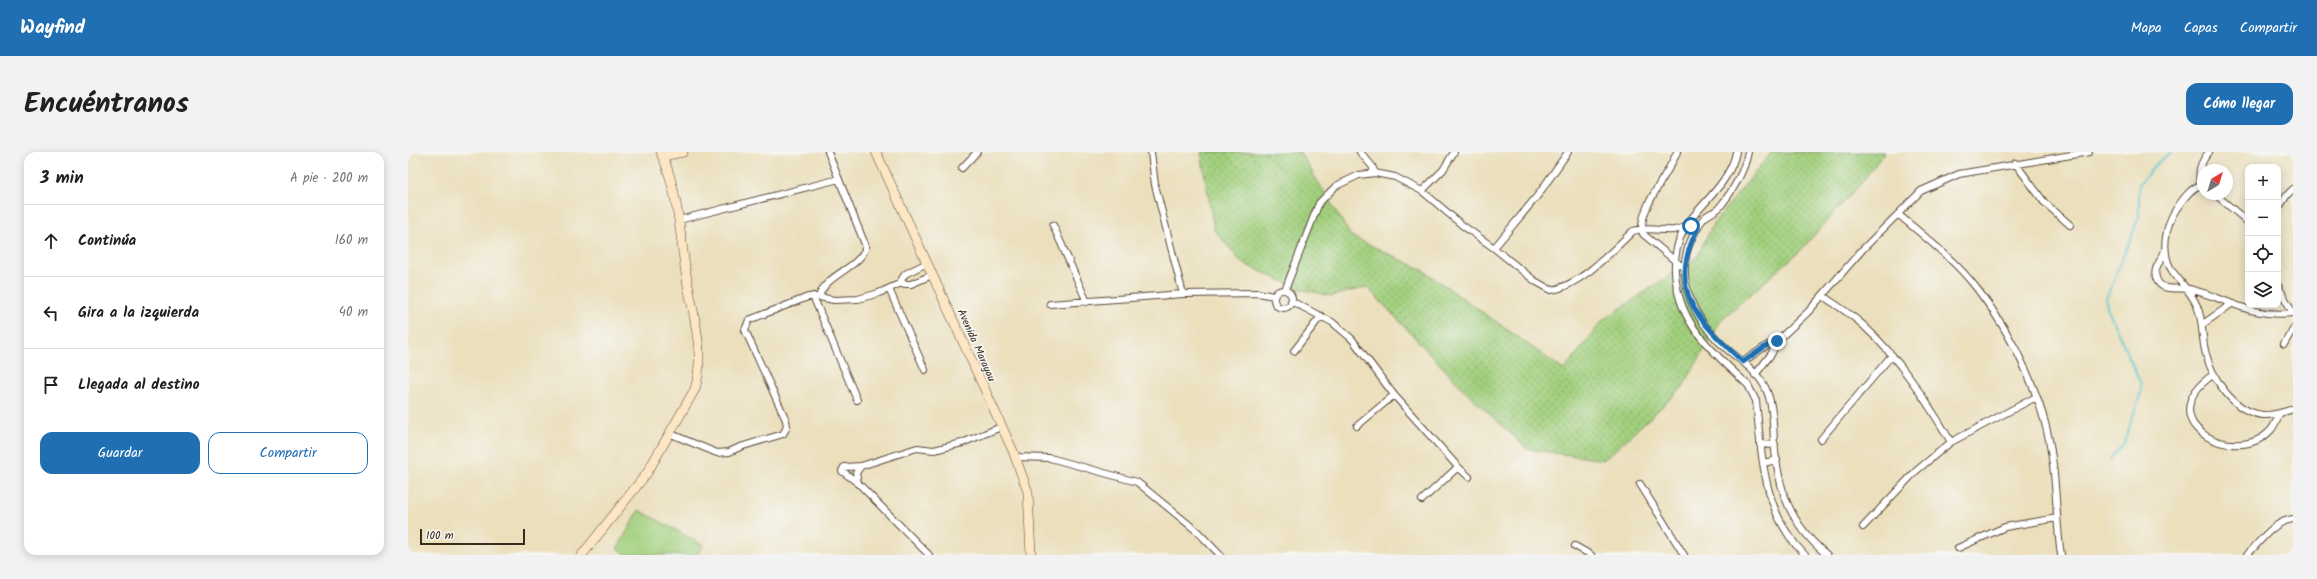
<!DOCTYPE html>
<html lang="es">
<meta charset="utf-8">
<style>
:root{--surface:#fff;--page:#f2f2f2;--text:#202124;--muted:#757577;--line:#e0e0e0;--accent:#1f6fb2}
body{margin:0;font-family:Kalam,sans-serif;background:var(--page);color:var(--text)}
.controls{position:absolute;right:12px;top:12px;display:grid;overflow:hidden;border-radius:8px;box-shadow:0 2px 10px #0003}
.controls button{width:36px;height:36px;display:grid;place-items:center;padding:0;border:0;border-bottom:1px solid var(--line);background:var(--surface);color:var(--text);font:20px sans-serif}
.compass{position:absolute;left:1789px;top:12px;width:36px;height:36px;border-radius:50%;background:var(--surface);box-shadow:0 2px 10px #0003;rotate:38deg}
.scale{position:absolute;left:12px;bottom:10px;width:105px;box-sizing:border-box;padding-left:4px;border:2px solid #3b2a1e;border-top:0;font-size:11px;line-height:14px;white-space:nowrap;color:#3b2a1e;-webkit-text-stroke:3px #f6f6f2;paint-order:stroke}
.stop{position:absolute;width:12px;height:12px;margin:-9px;border:3px solid #1f6fb2;border-radius:50%;background:#fff}
.stop.end{background:#1f6fb2;border-color:#fff;box-shadow:0 1px 4px #0008}
.list{margin:0;padding:0;list-style:none}
h2{display:flex;justify-content:space-between;align-items:center;height:52px;margin:0;padding:0 16px;font-size:17px}
h2 small{font-size:13px;font-weight:400;color:var(--muted)}
.list li{display:grid;grid-template-columns:26px 1fr auto;gap:12px;align-items:center;box-sizing:border-box;height:72px;padding:0 16px;border-top:1px solid var(--line)}
.list b{display:block;font-size:15px;white-space:nowrap}
.list em{font-size:13px;font-style:normal;color:var(--muted)}
.actions{display:flex;gap:8px;padding:12px 16px}
.actions a{flex:1;padding:9px 0;border:1px solid var(--accent);border-radius:12px;text-align:center;font-size:14px;color:var(--accent)}
.actions .main{background:var(--accent);color:#fff}
.icon{flex:none;width:22px;height:22px;fill:none;stroke:currentColor;stroke-width:2;stroke-linecap:round;stroke-linejoin:round}
.map{position:relative;flex:none;width:1885px;height:403px;overflow:hidden;border-radius:12px}
header{display:flex;align-items:center;gap:24px;box-sizing:border-box;height:56px;padding:0 20px;background:var(--accent);color:#fff}
header strong{font-size:19px}
nav{display:flex;gap:22px;margin-inline-start:auto;font-size:14px}
.intro{display:flex;align-items:center;justify-content:space-between;box-sizing:border-box;height:96px;padding:0 24px}
h1{margin:0;font-size:28px}
.button{padding:10px 18px;border-radius:12px;background:var(--accent);color:#fff;font-size:14px;font-weight:700}
main{display:flex;gap:24px;padding:0 24px}
aside{flex:1;background:var(--surface);border-radius:12px;box-shadow:0 2px 10px #0003}
.map>svg:first-child{display:block}
.grass{fill:url(#grass-dots);stroke:#6e7c4e}
.garden{fill:#a1cf7d;stroke:#6e7c4e}
.lines{fill:none;stroke-linecap:round;stroke-linejoin:round}
.stream{stroke:#58c5ce;stroke-width:2}
.street-casing{stroke:#554536;stroke-width:8}
.secondary-casing{stroke:#554536;stroke-width:10}
.street{stroke:#fff;stroke-width:6}
.secondary{stroke:#fce6c4;stroke-width:9}
.route{stroke:#1f6fb2;stroke-width:5}
.labels{text-anchor:middle;stroke-width:3.5;stroke-linejoin:round;paint-order:stroke}
.street-label{font-size:11px;fill:#3b2a1e;stroke:#f6f6f2}
</style>
<header>
<strong>Wayfind</strong>
<nav><a>Mapa</a><a>Capas</a><a>Compartir</a></nav>
</header>
<div class="intro"><h1>Encuéntranos</h1><a class="button">Cómo llegar</a></div>
<main>
<aside>
<h2>3 min<small>A pie · 200 m</small></h2>
<ul class="list">
<li><svg class="icon" aria-label="ahead" viewBox="0 0 24 24"><path d="M12 20V5M6 11l6-6 6 6"/></svg><div><b>Continúa</b></div><em>160 m</em></li>
<li><svg class="icon" aria-label="left" viewBox="0 0 24 24"><path d="M17 20v-9H6M10 6l-5 5 5 5"/></svg><div><b>Gira a la izquierda</b></div><em>40 m</em></li>
<li><svg class="icon" aria-label="arrive" viewBox="0 0 24 24"><path d="M6 21V4h12l-3 4 3 4H6"/></svg><div><b>Llegada al destino</b></div></li>
</ul>
<div class="actions"><a class="main">Guardar</a><a>Compartir</a></div>
</aside>
<div class="map">
<svg width="1885" height="403" viewBox="0 0 1885 403">
<defs>
<pattern id="grass-dots" width="8" height="8" patternUnits="userSpaceOnUse"><rect width="8" height="8" fill="#a1cf7d"/><path d="M2 2h.1M6 6h.1" fill="none" stroke="#84a866" stroke-width="1.8" stroke-linecap="round"/></pattern>
</defs>
<rect width="100%" height="100%" fill="#f6f6f2"/>
<filter id="ink" filterUnits="userSpaceOnUse"><feTurbulence type="fractalNoise" baseFrequency=".025" numOctaves="2"/><feDisplacementMap in="SourceGraphic" scale="8" xChannelSelector="R" yChannelSelector="G"/><feConvolveMatrix kernelMatrix="1 2 1 2 8 2 1 2 1" color-interpolation-filters="sRGB"/></filter>
<filter id="wash" filterUnits="userSpaceOnUse"><feTurbulence type="fractalNoise" baseFrequency=".012" numOctaves="4" result="noise"/><feDisplacementMap in="SourceGraphic" scale="16" xChannelSelector="R" yChannelSelector="G"/><feGaussianBlur stdDeviation="0.9" result="paint"/><feColorMatrix in="noise" values="0 0 0 0 0 0 0 0 0 0 0 0 0 0 0 0 0 1.4 0 .05"/><feComposite in="paint" operator="in"/></filter>
<g filter="url(#wash)">
<rect width="100%" height="100%" fill="#ebdfbc"/>
<path class="grass" d="M793,0H892L943,84L1015,118L1156,218L1195,168L1289,105L1305,72L1364,0H1477L1453,31L1392,99L1314,167L1274,236L1196,308L1119,297L1058,240L959,135L924,144L892,137L834,111L806,78Z"/>
<path class="garden" d="M231,358L295,393L289,403H220L209,397Z"/>
<g class="lines">
<path class="stream" d="M1702,307L1716,291L1733,240V232L1699,156L1698,147L1731,65V32L1751,9L1764,0"/>
</g>
</g>
<g filter="url(#ink)">
<g class="lines">
<defs>
<path id="street" d="M743,0L747,33L775,142
M952,0L964,14L967,21
M1269,0C1261,22 1228,59 1235,82L1277,117
M1328,0C1323,27 1299,47 1283,67C1256,101 1266,151 1291,183C1305,201 1323,217 1340,233L1348,249C1354,305 1355,362 1397,403
M1340,0C1336,21 1324,40 1311,56C1307,60 1300,62 1296,66C1287,77 1278,96 1277,110C1274,146 1295,177 1321,199C1334,209 1350,221 1357,235C1365,251 1365,271 1366,289C1370,337 1381,371 1419,403
M1607,11L1636,50L1662,73
M554,16L569,0
M1792,33C1790,19 1792,11 1801,0
M1795,35L1792,33C1782,37 1775,47 1769,56C1757,73 1752,102 1765,120C1773,131 1784,141 1789,154C1796,170 1793,186 1798,202C1805,228 1826,260 1855,263C1865,264 1876,260 1885,257
M1014,39L1035,18L1046,0
M1807,42L1840,70
M1870,57L1879,43L1885,37
M1491,63C1518,86 1548,109 1570,138C1605,183 1637,249 1644,306C1649,338 1648,371 1653,403
M271,68L431,27
M645,73L679,150
M1086,96L1130,43L1160,0
M1757,98C1754,109 1742,118 1750,130C1756,140 1772,135 1781,137C1820,146 1841,166 1884,161
M491,132L497,122L519,111
M1870,134L1885,161
M481,137L517,218
M877,138L911,51L928,34L951,23L967,21L987,25L1014,39L1054,73L1086,96L1127,129L1143,138C1172,134 1204,99 1225,79C1240,75 1252,79 1266,78C1278,76 1276,73 1290,76
M866 147a9 9 0 1 1 18 0a9 9 0 1 1-18 0Z
M405,144L449,248
M1415,144C1428,153 1443,162 1455,173C1491,206 1518,248 1543,290
M411,145C417,122 451,117 458,95L420,0
M883,149L924,170L944,187L986,243L1050,315L1061,325
M642,152L775,142L850,141L866,144
M1795,172L1822,153
M1876,192L1885,177
M886,199L913,164
M1335,210L1358,194L1369,189L1400,160L1454,98L1513,39L1551,22L1681,0
M1806,222C1738,269 1827,317 1863,278C1867,273 1869,267 1872,261
M1347,223L1364,201L1369,189
M949,274L986,243
M263,282L309,301L321,300L332,295L375,282L379,275L378,268L337,178L341,168L400,145H411L426,148L450,147L471,141L491,132H503L524,123
M1413,287L1484,203
M1352,292L1367,293
M607,305L642,306L729,330L790,380L812,403
M1355,311L1369,308
M450,331L448,321L453,314
M1232,332L1276,403
M1014,348L1050,315
M1455,375L1508,319L1543,290L1628,245
M1167,394L1183,403
M1550,396L1597,375L1649,366
M521,403L450,331L434,319L436,315L453,314L509,296L526,298L554,291L593,275
M1839,403C1853,389 1864,370 1885,367"/>
<path id="secondary" d="M468,0L605,299L620,340L623,403
M254,4L275,0
M174,403L239,321L287,237C298,201 284,159 278,122C272,81 270,39 253,0"/>
</defs>
<use href="#street" class="street-casing"/>
<use href="#secondary" class="secondary-casing"/>
<use href="#street" class="street"/>
<use href="#secondary" class="secondary"/>
</g>
</g>
<g class="lines" filter="url(#ink)">
<path class="route" d="M1283,74L1290,76C1257,139 1291,169 1335,210L1358,194L1369,189"/>
</g>
<g class="labels">
<g class="street-label">
<text transform="translate(569 193) rotate(66)" y="4">Avenida Marayau</text>
</g>
</g>
</svg>
<div class="controls">
<button>+</button>
<button>−</button>
<button><svg class="icon" aria-label="locate" viewBox="0 0 24 24"><circle cx="12" cy="12" r="6"/><path d="M12 2v4M12 18v4M2 12h4M18 12h4"/></svg></button>
<button><svg class="icon" aria-label="layers" viewBox="0 0 24 24"><path d="M12 4l9 5-9 5-9-5zM3 14l9 5 9-5"/></svg></button>
</div>
<svg class="compass" viewBox="-18 -18 36 36"><path d="M0-13l5 13h-10z" fill="#e53935"/><path d="M0 13l5-13h-10z" fill="#757577"/></svg>
<div class="scale">100 m</div>
<div class="stop" style="left:1283px;top:74px"></div>
<div class="stop end" style="left:1369px;top:189px"></div>
</div>
</main>
